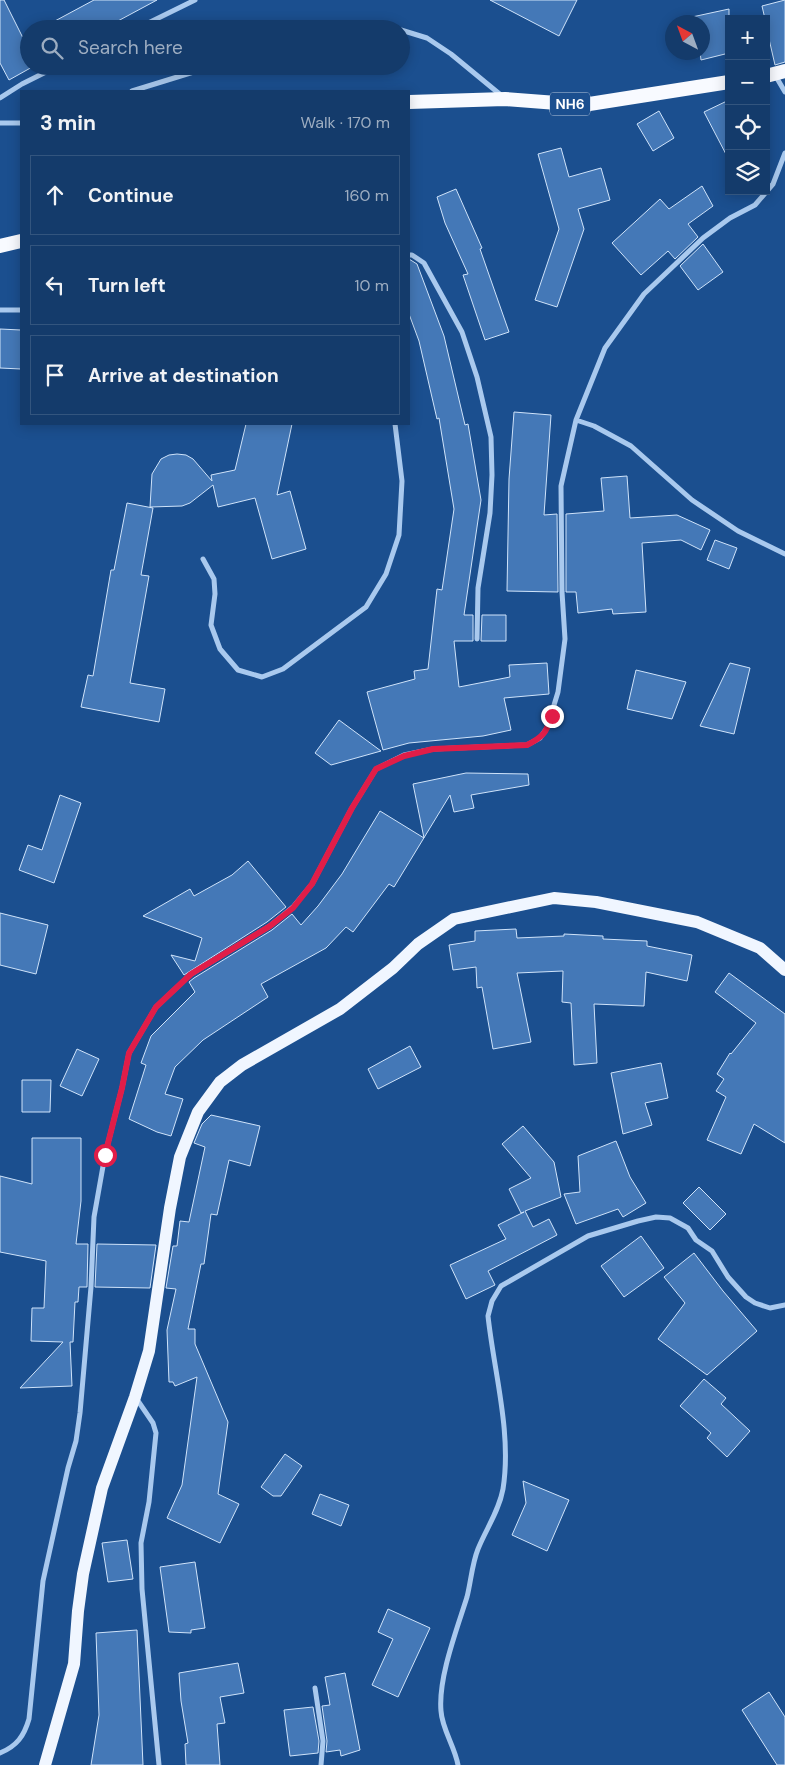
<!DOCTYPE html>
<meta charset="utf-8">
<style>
:root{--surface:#143b6b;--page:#1d4271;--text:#f1f3f6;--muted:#9dadc1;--line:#33557e}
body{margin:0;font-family:"DM Sans",sans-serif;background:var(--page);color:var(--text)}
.controls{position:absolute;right:15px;top:15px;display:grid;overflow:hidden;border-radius:0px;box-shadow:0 2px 12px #0003}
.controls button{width:45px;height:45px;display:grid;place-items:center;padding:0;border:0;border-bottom:1px solid var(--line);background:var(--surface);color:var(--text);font:25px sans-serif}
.compass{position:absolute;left:665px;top:15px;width:45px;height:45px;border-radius:50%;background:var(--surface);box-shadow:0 2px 12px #0003;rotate:319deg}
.stop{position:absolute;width:15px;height:15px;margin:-11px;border:4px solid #e11d48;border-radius:50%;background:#fff}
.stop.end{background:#e11d48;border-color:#fff;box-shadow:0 1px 5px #0008}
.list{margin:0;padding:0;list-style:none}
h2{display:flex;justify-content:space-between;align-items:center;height:65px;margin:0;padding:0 20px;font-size:21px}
h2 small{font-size:16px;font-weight:400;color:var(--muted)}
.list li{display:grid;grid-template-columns:32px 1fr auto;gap:15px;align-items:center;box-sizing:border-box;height:80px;margin:0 10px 10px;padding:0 10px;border:1px solid var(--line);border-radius:0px}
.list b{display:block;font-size:19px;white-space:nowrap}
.list em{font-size:16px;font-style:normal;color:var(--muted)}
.icon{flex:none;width:28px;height:28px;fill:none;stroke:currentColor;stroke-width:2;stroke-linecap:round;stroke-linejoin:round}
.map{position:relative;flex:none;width:785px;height:1765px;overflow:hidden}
.search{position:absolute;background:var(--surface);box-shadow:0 2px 12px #0003;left:20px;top:20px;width:390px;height:55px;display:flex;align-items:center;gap:12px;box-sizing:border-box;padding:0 18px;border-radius:28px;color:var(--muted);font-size:19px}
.panel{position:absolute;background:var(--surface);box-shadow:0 2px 12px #0003;left:20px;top:90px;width:390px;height:335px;border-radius:0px}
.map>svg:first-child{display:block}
.building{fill:#4478b7;stroke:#cfe3fa}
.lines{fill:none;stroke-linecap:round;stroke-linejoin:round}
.minor{stroke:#a9c9ee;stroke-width:5}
.primary{stroke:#f0f6ff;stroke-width:12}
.trunk{stroke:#f8faff;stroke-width:14}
.route{stroke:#e11d48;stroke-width:6}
.labels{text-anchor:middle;stroke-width:5;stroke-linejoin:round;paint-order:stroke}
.shield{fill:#1b4f8f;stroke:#bbcadd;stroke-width:1}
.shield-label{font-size:14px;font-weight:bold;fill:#fff}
</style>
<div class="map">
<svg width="785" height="1765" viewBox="0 0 785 1765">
<rect width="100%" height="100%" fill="#1b4f8f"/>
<path class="building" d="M0,0H4L23,38L29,35V66H34L9,80L0,63Z
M94,0H157L103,29H40Z
M490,0H577L559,36Z
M785,0V62L775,65L766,26V19H765L762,6Z
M729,9V53L701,60L700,52H702V22H693L692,17Z
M729,100V160L704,112Z
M659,111L674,138L653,151L637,124Z
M561,148L569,177L601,168L610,200L578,209L584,229L557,307L535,300L559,229L538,154Z
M702,186L713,206L688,224L698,237L675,259L668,251L641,275L612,243L660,199L669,209Z
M456,189L482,248L480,249L509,332L485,340L463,275L468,274L445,223L437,197Z
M703,244L723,272L698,290L680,266Z
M409,259L417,264L444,336L465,425L468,424L481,500L464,615H473V641H454L459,687L510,677L509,665L547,663L549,694L504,698L511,730L483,736L409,743L383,750L367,692L415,679L414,671L428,669L437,589L442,590L454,509L439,418L437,419L419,341L409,314Z
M0,329L21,330V369L0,368Z
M514,412L551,415L544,515L557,514L558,592L507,591L509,479Z
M246,424H292L277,495L290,491L306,549L272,559L255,498L218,507L213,485L190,503L182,506L150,507L152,474L161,459L169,455L177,454L186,455L193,459L212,481L211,475L235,470Z
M627,476L630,518L677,515L710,530L701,550L681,540L642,543L646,612L613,614L612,609L578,613L576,592H566V514L604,511L601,478Z
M127,503L153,508L141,575L149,576L130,683L165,689L159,722L81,707L88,675L93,676L111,570H114Z
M715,540L737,548L729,569L707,560Z
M482,615H506V641H481Z
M730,663L750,668L734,734L700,726Z
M636,670L686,682L672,719L627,709Z
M339,720L381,751L331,765L315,753Z
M466,773L528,774L529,785L471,795L474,808L454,812L450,795L394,887L389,884L353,932L346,927L326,948L261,984L268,997L203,1040L175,1067L165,1094L183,1099L171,1136L157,1132L129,1119L146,1065L141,1063L151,1036L195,992L189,982L194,978L272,930L292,914L301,925L318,906L342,874L380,811L424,838L413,784Z
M60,795L81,803L54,883L19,870L28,845L42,850Z
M248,861L286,907L267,922L184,975L171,955L195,961L202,938L143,916L190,889L194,896L232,875Z
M0,913L48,925L36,974L0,965Z
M516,929L517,938L564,936V934L603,936V939L647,941V946L692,955L687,981L646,972L644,1006L594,1004L597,1063L574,1065L571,1003L562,1002L563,971L517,973L531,1042L493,1049L482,987L477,988L476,967L453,970L449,945L475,941V931Z
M729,973L785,1014V1143L754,1124L741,1154L707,1140L726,1097L716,1091L724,1079L717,1074L730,1053L731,1054L756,1023L715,992Z
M410,1046L421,1067L378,1089L368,1069Z
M77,1049L99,1059L82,1096L60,1086Z
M661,1063L668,1098L645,1103L652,1125L623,1134L611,1073Z
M22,1080H51L50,1112H22Z
M211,1115L260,1126L250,1166L229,1160L217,1215L211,1214L204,1264H201L188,1329H195V1344L228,1422L218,1494L239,1504L220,1543L167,1518L182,1485L197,1377L175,1386L173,1382H169L167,1330L176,1289L166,1288L173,1246H177L180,1221L189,1222L205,1147L194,1143L202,1124Z
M523,1126L554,1162L561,1197L525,1211L533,1227L549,1219L557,1235L488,1271L495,1285L466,1299L450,1265L506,1239L498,1225L524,1212L521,1213L509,1189L531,1178L502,1144Z
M32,1138H81V1201L76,1244H88L87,1287H79L78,1302H75L73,1342H70L72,1386L20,1388L63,1342L31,1341L32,1308H44L46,1261L0,1252V1176L32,1184Z
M616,1141L630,1177L646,1203L623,1217L618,1209L576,1224L564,1194L580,1192L578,1156Z
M699,1187L726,1214L710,1230L683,1203Z
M641,1236L664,1268L624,1297L601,1266Z
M97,1244L156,1245L150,1288L95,1287Z
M694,1253L723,1291L757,1331L707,1375L658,1339L685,1303L664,1277Z
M704,1379L726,1398L721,1404L750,1431L727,1457L707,1438L711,1433L680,1406Z
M285,1454L302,1466L281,1496H273L261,1487Z
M523,1481L569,1500L547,1551L512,1535L526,1503Z
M320,1494L349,1505L341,1526L312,1514Z
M127,1540L133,1579L108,1582L102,1543Z
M195,1562L205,1628L191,1630V1633L169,1632L160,1567Z
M388,1609L430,1628L398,1697L372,1685L393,1639L378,1632Z
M137,1630L143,1765H91L99,1715L96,1633Z
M238,1663L244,1693L220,1697L225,1723L217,1724L220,1765H186L185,1744L188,1743L181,1701L179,1673Z
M345,1673L360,1750L341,1756L340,1750L326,1752L327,1741L322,1706L330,1705L325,1677Z
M769,1692L785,1717V1765H777L742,1710Z
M313,1707L319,1741L318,1753L290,1756L284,1710Z"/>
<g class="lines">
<path class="minor" d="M136,29L195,0
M401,30L427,38L451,54L502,96
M775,75L785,92
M132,91L213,66
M0,98L22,84L58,66
M0,123H21
M409,255H412L424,263L462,332L477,377L491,437L492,475L490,513L478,588L477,639
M0,310H21
M576,420L594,426L631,446L692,500L738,531L785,554
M203,559L214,579L215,594L211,625L220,649L238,670L262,677L283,669L366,607L386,574L399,535L402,481L395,424
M136,1398L153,1423L156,1433L149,1502L141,1543L142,1589L159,1765
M315,1688L323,1741L321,1765
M0,1753C17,1746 24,1736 29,1719L43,1581L68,1468L76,1441L80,1413L91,1287L94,1217L105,1155L122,1088L129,1053L156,1007L191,974L270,926L293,907L312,884L352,808L376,769L404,755L433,749L527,745L540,738L547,728L558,692L565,639L562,592L561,486L576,420L605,348L644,294L703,238L730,218L755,205L773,184L785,153
M458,1765C455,1747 442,1729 441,1711C438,1678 457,1629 467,1597C471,1581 472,1564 478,1549C486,1529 499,1511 503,1489C512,1433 494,1372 488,1316L492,1301L501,1286L515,1278L588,1236L638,1221L656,1217L670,1218L688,1228L696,1240L712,1251L728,1277L746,1297L755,1303L770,1308L785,1305"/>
<path class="primary" d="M45,1765L74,1664L78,1611L83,1574L102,1488L135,1397L149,1351L170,1208L180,1157L198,1112L220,1082L242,1065L340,1009L393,968L418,944L454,919L554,898L596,902L697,922L760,948L785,970"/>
<path class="trunk" d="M766,76L785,71
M409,102L505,99L583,105L729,82
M0,246L21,241"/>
</g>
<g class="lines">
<path class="route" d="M105,1155L122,1088L129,1053L156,1007L191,974L270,926L293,908L312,884L352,808L376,769L404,756L433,749L527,745C543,737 546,733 552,716"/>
</g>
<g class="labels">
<rect class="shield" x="550" y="92.5" width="40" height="23" rx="4"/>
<g class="shield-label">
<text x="570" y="109">NH6</text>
</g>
</g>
</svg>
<div class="controls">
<button>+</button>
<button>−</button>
<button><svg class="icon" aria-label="locate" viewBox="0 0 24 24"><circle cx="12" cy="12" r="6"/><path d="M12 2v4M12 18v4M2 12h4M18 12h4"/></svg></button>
<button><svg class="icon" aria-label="layers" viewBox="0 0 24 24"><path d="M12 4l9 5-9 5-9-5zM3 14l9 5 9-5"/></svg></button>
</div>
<svg class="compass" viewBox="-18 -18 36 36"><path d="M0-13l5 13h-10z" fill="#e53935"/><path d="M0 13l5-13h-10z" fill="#9dadc1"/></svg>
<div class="stop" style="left:105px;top:1155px"></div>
<div class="stop end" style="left:552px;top:716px"></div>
<div class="search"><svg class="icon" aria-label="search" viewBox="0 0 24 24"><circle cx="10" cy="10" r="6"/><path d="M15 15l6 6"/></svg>Search here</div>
<section class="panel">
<h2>3 min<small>Walk · 170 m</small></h2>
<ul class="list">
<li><svg class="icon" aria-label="ahead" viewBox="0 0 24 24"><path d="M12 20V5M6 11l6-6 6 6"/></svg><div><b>Continue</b></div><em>160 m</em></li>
<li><svg class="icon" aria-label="left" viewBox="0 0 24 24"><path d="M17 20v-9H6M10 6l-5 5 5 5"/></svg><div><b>Turn left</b></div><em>10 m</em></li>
<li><svg class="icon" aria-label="arrive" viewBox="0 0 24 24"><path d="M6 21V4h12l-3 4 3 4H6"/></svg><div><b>Arrive at destination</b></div></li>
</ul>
</section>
</div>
